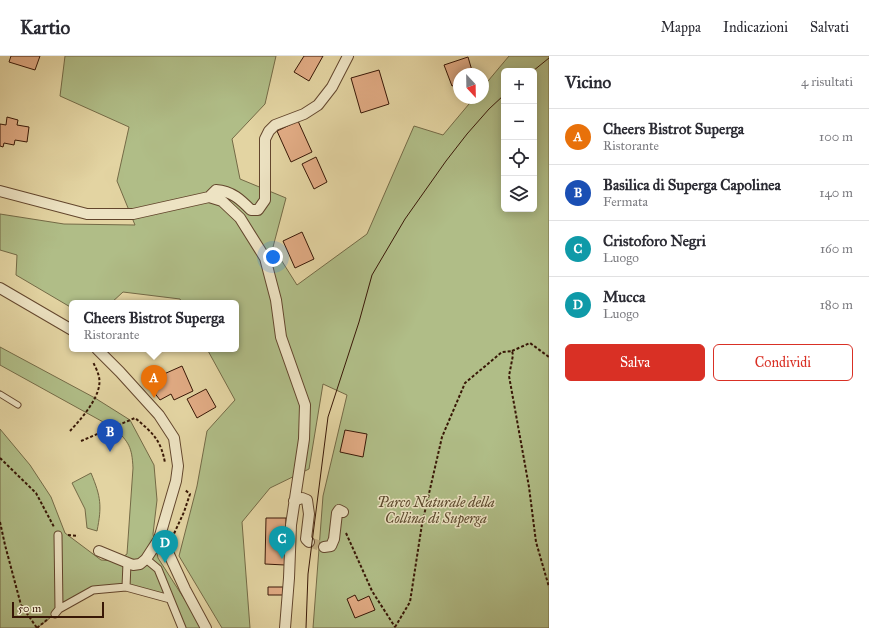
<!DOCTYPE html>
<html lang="it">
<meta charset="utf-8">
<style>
:root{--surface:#fff;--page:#f7f7f7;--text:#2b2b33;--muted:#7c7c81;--line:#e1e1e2;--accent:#d93025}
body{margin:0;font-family:"IM FELL Great Primer",serif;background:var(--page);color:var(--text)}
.controls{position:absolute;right:12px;top:12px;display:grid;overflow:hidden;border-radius:6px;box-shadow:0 2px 10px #0003}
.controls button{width:36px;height:36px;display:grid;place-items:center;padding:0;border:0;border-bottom:1px solid var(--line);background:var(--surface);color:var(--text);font:20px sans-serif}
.compass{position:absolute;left:453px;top:12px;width:36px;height:36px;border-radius:50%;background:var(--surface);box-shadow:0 2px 10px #0003;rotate:158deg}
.scale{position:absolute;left:12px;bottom:10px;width:92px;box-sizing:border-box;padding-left:4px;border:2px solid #381706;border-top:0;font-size:11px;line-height:14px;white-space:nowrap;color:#381706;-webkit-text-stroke:3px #ede3c3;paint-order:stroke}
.you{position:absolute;left:273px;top:201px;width:14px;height:14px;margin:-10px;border:3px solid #fff;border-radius:50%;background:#1a73e8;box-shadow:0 0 0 6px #1a73e833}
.badge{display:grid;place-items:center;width:26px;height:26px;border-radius:50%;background:var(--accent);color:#fff;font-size:13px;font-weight:700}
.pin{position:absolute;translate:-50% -33px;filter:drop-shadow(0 1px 2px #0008)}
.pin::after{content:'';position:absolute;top:21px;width:14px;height:12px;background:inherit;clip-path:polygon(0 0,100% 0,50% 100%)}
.popup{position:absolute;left:69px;top:244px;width:170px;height:52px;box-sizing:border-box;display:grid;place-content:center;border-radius:6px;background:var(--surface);filter:drop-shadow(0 1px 3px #0005);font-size:13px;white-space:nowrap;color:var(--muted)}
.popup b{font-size:15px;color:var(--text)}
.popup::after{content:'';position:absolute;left:50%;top:100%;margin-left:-8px;border:8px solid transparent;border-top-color:var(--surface)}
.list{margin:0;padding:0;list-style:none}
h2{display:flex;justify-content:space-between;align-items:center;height:52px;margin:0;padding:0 16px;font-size:17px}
h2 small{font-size:13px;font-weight:400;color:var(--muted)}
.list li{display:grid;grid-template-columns:26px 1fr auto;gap:12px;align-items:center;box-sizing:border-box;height:56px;padding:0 16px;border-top:1px solid var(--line)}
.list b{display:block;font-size:15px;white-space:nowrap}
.list p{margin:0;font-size:13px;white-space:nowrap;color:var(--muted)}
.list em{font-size:13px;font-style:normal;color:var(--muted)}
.actions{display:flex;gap:8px;padding:12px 16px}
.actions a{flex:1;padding:9px 0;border:1px solid var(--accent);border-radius:6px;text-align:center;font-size:14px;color:var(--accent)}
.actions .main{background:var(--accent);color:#fff}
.icon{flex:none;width:22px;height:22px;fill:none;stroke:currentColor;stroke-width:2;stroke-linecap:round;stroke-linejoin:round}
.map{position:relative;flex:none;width:549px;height:572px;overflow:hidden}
header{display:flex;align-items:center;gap:24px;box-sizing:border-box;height:56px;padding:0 20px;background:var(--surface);border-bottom:1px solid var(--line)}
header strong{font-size:19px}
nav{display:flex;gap:22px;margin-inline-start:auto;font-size:14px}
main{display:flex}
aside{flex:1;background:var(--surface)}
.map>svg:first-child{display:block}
.green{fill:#b0bd87;stroke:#746a46;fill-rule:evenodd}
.building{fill:#e1ab84;stroke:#381706}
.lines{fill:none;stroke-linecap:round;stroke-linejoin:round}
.minor-tunnel{stroke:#c1ae83;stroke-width:10;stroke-dasharray:10 5;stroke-linecap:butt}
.service-casing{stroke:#63462d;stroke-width:7}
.pedestrian-casing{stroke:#63462d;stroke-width:9}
.minor-casing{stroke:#63462d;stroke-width:12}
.path{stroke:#381706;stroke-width:2;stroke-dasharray:3 2;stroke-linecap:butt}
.service{stroke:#ede3c3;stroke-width:5}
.pedestrian{stroke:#ede3c3;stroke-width:7}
.minor{stroke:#ede3c3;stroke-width:10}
.tram{stroke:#381706;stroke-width:1}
.labels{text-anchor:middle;stroke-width:3;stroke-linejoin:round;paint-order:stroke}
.park-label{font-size:14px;font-style:italic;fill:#5c492d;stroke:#ede3c3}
</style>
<header>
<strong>Kartio</strong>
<nav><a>Mappa</a><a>Indicazioni</a><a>Salvati</a></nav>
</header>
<main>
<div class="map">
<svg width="549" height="572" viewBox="0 0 549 572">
<rect width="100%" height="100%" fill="#e3d4a2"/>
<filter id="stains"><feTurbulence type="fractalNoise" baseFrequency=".005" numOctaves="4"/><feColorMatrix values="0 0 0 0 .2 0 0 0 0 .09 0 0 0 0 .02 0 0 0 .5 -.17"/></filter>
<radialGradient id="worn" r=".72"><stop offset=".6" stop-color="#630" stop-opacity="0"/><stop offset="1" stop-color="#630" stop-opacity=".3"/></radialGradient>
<path class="green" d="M65,0H276L265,48L232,83L240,123L286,142L273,191L297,229L367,178L414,70L443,79L474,42H483V31L509,0H549V572H313L323,440L347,339L323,328L309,413L270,432L242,466L250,572H222L179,500L197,430L207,375L235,344L207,293H236V247H182L180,243L123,236L111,247H72V252L16,219L17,199L0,194V158L64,168L135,169L117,125L129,71L60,40ZM504,15H534V153H504Z
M0,291L95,342L130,364L154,409L157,444L153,478L158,502L203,572H182L170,543L126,531L93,534L55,558L37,572H0V373L30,409L51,441L65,477L101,504L117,505L127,498L133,412C132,391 129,386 114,372L0,309Z
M91,417C101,441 102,450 97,475L87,472L85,453L72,427Z"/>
<path class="building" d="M11,0H40L35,14L9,6Z
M304,0H323L309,25L294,16Z
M468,1L473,18H459V27L452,30L444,9Z
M379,14L389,48L361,57L351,22Z
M7,61L18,64L17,69L29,71L27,86L15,84L14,89L4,87L3,91L0,90V68L6,69Z
M298,65L312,96L291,106L277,75Z
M316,101L327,126L314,133L302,108Z
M302,176L314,203L295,212L283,185Z
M182,310L193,335L174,344L171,338L160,344L146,326Z
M206,333L216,351L197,362L187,343Z
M345,374L367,378L363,401L340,396Z
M266,462H286L285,509L265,508Z
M268,531H283V539H268Z
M355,539L358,545L369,540L375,554L355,562L347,543Z"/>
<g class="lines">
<path class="minor-tunnel" d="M309,486L324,491"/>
<defs>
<path id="service" d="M0,338L18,349"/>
<path id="pedestrian" d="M58,479L59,553
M146,503L158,513L182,572
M126,531L127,507
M55,558L59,553L93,534L126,531L170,543"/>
<path id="minor" d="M0,135L87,158H133L209,141L222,145L240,162L265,202L276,244L281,281L305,349L304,383L291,469L289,522L285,572
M209,141L216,134C232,135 241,144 251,154H258L265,144V83L269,75L275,69L304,58L318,49L332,31L348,0
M0,232L72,274
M97,293L120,316L159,359L174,382L178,410L176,425L159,483L146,503L140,508L133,509L99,495
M294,445L302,442L307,444L309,458L306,483L309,486
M159,483L167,494L185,533L206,572
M324,491L331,490L334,483L337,457L339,454L343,456"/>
</defs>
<use href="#service" class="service-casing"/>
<use href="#pedestrian" class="pedestrian-casing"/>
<use href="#minor" class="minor-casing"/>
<path class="path" d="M512,295L530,287L549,301
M70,375C81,363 103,339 99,321C98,316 95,310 93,306
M81,385L135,362C153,377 161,384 165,407
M0,402L36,437L54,471
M0,466L5,489L21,549L37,572
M346,477L372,535L395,571
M68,479L78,480
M172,482L184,456L190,438L185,434
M395,571L410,546L422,468L442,381L465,327L502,296L512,295L513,299L509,320L529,431L536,486L549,531
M37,572L48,563"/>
<use href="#service" class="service"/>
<use href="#pedestrian" class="pedestrian"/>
<use href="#minor" class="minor"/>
<path class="tram" d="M533,15L549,2
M306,572L308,518L328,361L359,266L372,219L405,163L446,105L467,78L489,53L504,39"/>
</g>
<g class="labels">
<g class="park-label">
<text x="436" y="451">Parco Naturale della<tspan x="436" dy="16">Collina di Superga</tspan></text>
</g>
</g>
<rect width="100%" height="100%" filter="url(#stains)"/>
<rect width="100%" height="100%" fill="url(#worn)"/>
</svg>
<div class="controls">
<button>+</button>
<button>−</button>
<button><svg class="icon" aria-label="locate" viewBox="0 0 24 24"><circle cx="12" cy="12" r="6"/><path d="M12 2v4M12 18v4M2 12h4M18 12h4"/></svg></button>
<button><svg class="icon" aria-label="layers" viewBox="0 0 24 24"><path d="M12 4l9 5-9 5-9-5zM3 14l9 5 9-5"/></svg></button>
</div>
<svg class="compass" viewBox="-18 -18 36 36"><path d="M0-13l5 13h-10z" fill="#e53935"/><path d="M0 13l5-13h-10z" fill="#7c7c81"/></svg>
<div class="scale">50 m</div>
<div class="you"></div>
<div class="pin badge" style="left:154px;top:342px;background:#e8710a">A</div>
<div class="popup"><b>Cheers Bistrot Superga</b>Ristorante</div>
<div class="pin badge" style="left:110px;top:396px;background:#1a4fb4">B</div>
<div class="pin badge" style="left:282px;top:503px;background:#0f9aa8">C</div>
<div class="pin badge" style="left:165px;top:507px;background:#0f9aa8">D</div>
</div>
<aside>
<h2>Vicino<small>4 risultati</small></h2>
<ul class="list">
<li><span class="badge" style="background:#e8710a">A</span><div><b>Cheers Bistrot Superga</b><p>Ristorante</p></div><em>100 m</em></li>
<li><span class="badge" style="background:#1a4fb4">B</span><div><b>Basilica di Superga Capolinea</b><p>Fermata</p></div><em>140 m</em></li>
<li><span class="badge" style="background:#0f9aa8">C</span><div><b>Cristoforo Negri</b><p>Luogo</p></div><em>160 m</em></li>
<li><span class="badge" style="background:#0f9aa8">D</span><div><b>Mucca</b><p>Luogo</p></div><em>180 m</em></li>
</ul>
<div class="actions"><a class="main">Salva</a><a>Condividi</a></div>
</aside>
</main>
